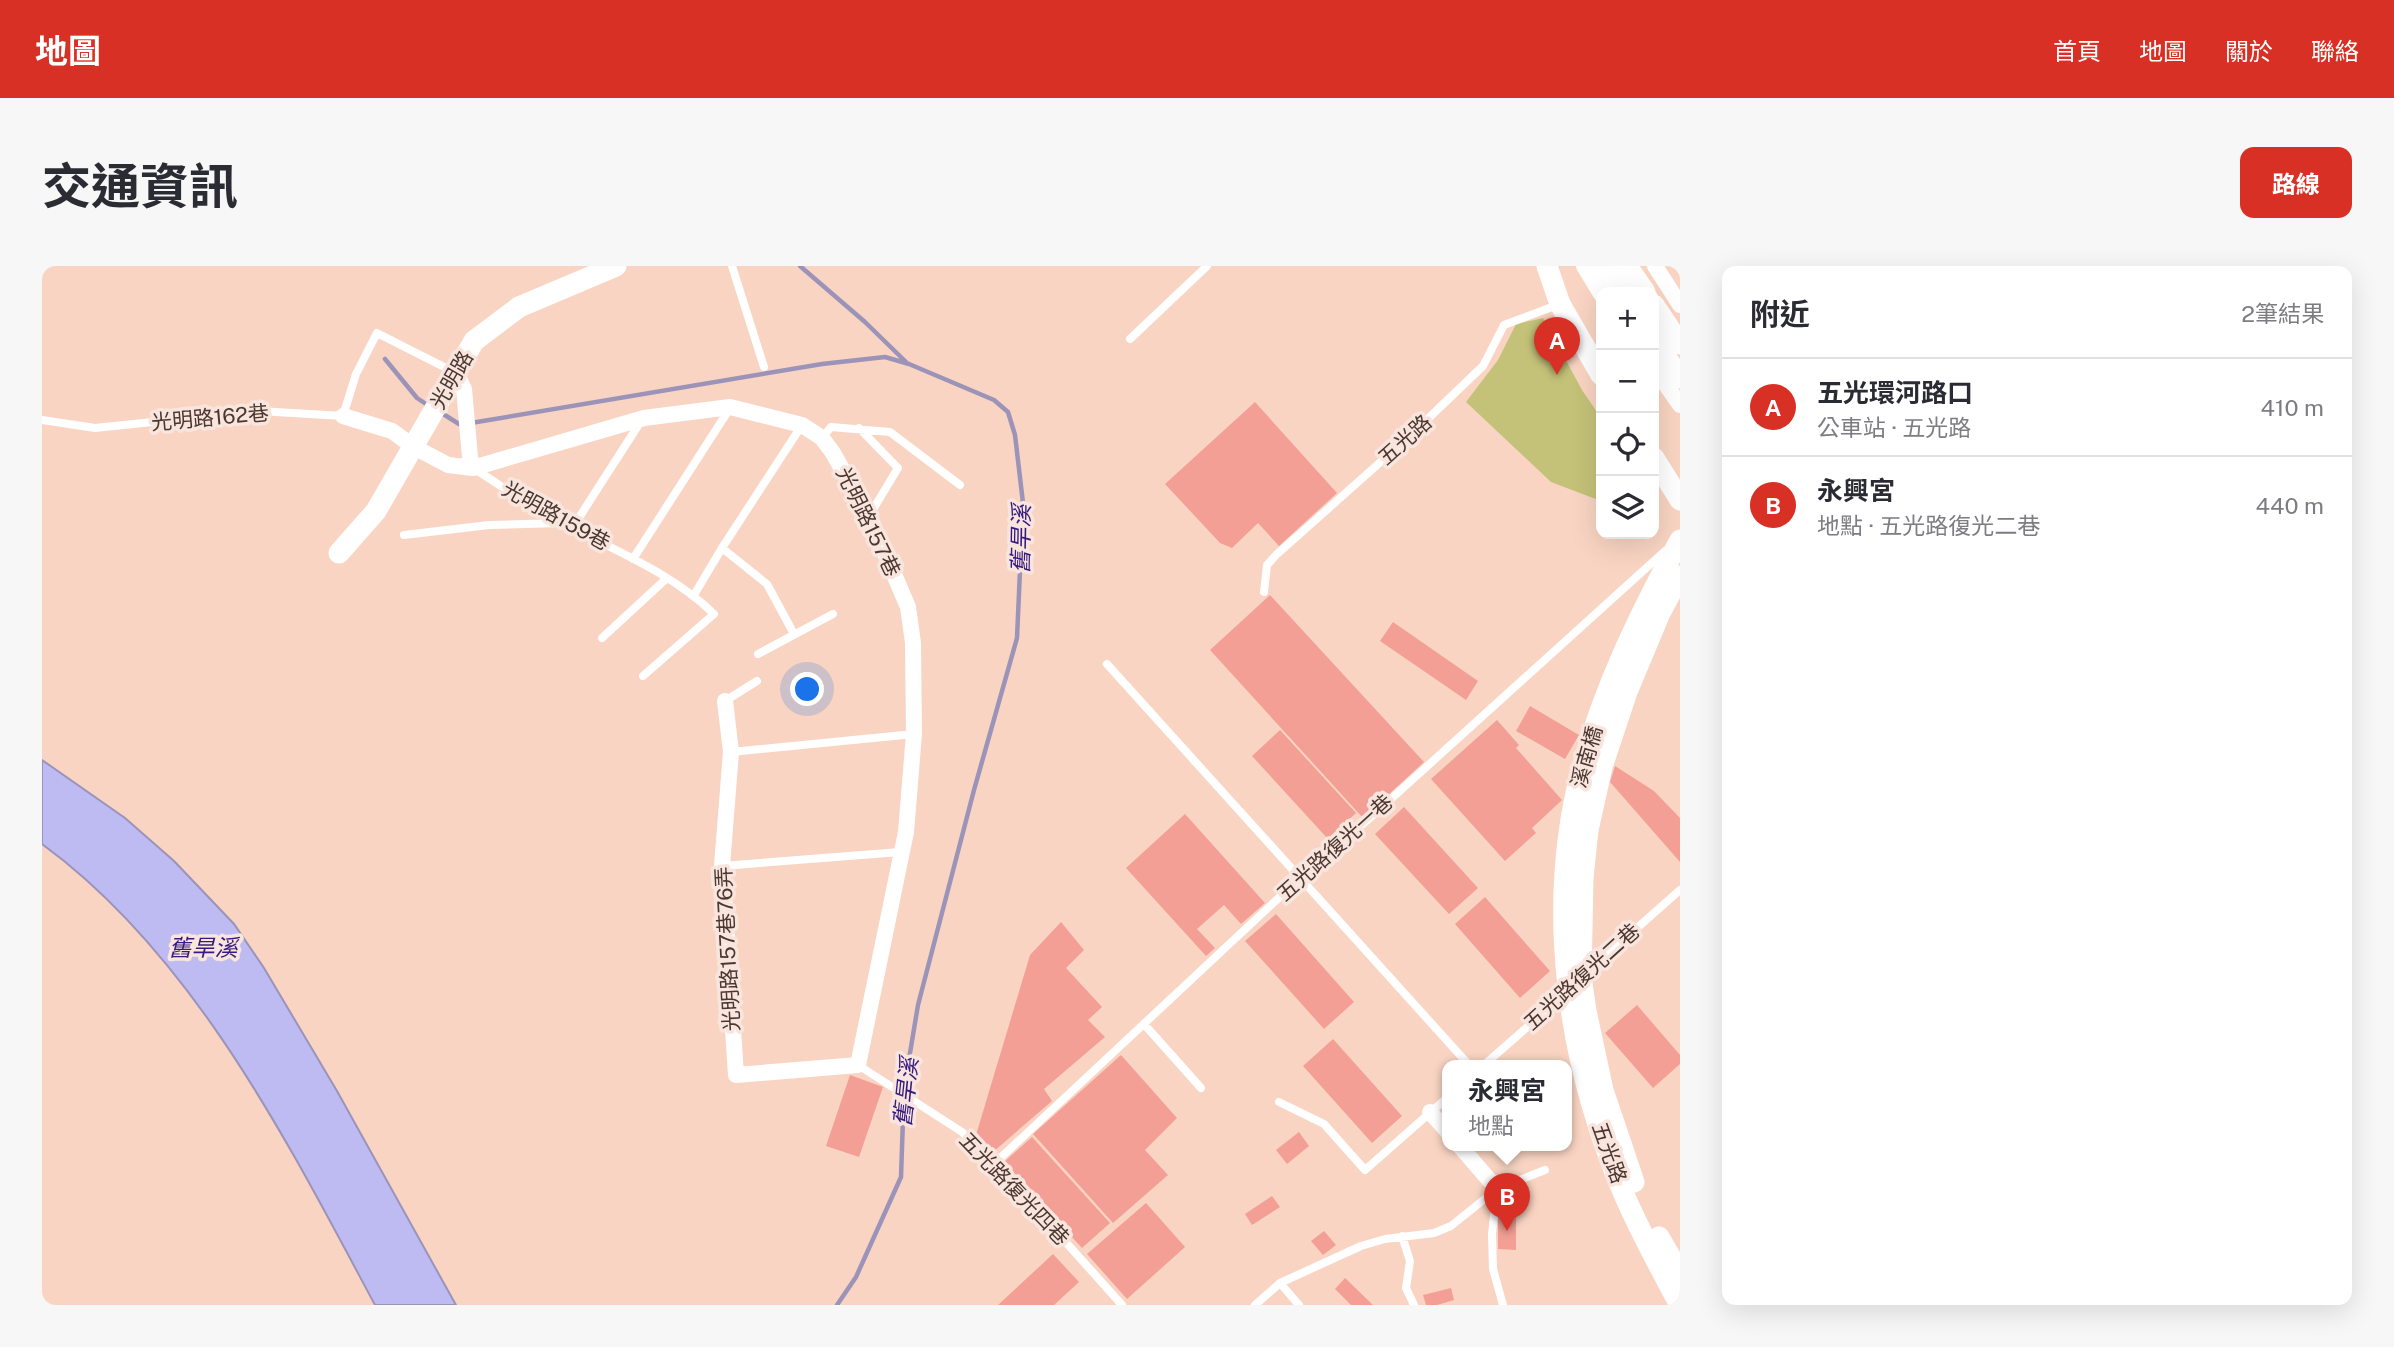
<!DOCTYPE html>
<html lang="zh-TW">
<meta charset="utf-8">
<style>
:root{--surface:#fff;--page:#f7f7f7;--text:#2b2b33;--muted:#7c7c81;--line:#e1e1e2;--accent:#d93025}
body{margin:0;font-family:"Public Sans","Noto Sans TC",sans-serif;background:var(--page);color:var(--text)}
.controls{position:absolute;right:21px;top:21px;display:grid;overflow:hidden;border-radius:14px;box-shadow:0 7px 28px #0002}
.controls button{width:63px;height:63px;display:grid;place-items:center;padding:0;border:0;border-bottom:2px solid var(--line);background:var(--surface);color:var(--text);font:35px sans-serif}
.you{position:absolute;left:766px;top:424px;width:24px;height:24px;margin:-18px;border:5px solid #fff;border-radius:50%;background:#1a73e8;box-shadow:0 0 0 10px #1a73e833}
.badge{display:grid;place-items:center;width:46px;height:46px;border-radius:50%;background:var(--accent);color:#fff;font-size:23px;font-weight:700}
.pin{position:absolute;translate:-50% -58px;filter:drop-shadow(0 2px 4px #0008)}
.pin::after{content:'';position:absolute;top:37px;width:24px;height:21px;background:inherit;clip-path:polygon(0 0,100% 0,50% 100%)}
.popup{position:absolute;left:1400px;top:794px;width:130px;height:91px;box-sizing:border-box;display:grid;place-content:center;border-radius:14px;background:var(--surface);filter:drop-shadow(0 2px 5px #0005);font-size:23px;white-space:nowrap;color:var(--muted)}
.popup b{font-size:26px;color:var(--text)}
.popup::after{content:'';position:absolute;left:50%;top:100%;margin-left:-14px;border:14px solid transparent;border-top-color:var(--surface)}
.list{margin:0;padding:0;list-style:none}
h2{display:flex;justify-content:space-between;align-items:center;height:91px;margin:0;padding:0 28px;font-size:30px}
h2 small{font-size:23px;font-weight:400;color:var(--muted)}
.list li{display:grid;grid-template-columns:46px 1fr auto;gap:21px;align-items:center;box-sizing:border-box;height:98px;padding:0 28px;border-top:2px solid var(--line)}
.list b{display:block;font-size:26px;white-space:nowrap}
.list p{margin:0;font-size:23px;white-space:nowrap;color:var(--muted)}
.list em{font-size:23px;font-style:normal;color:var(--muted)}
.icon{flex:none;width:38px;height:38px;fill:none;stroke:currentColor;stroke-width:2;stroke-linecap:round;stroke-linejoin:round}
.map{position:relative;flex:none;width:1638px;height:1039px;overflow:hidden;border-radius:14px}
header{display:flex;align-items:center;gap:42px;box-sizing:border-box;height:98px;padding:0 35px;background:var(--accent);color:#fff}
header strong{font-size:33px}
nav{display:flex;gap:38px;margin-inline-start:auto;font-size:24px}
.intro{display:flex;align-items:center;justify-content:space-between;box-sizing:border-box;height:168px;padding:0 42px}
h1{margin:0;font-size:49px}
.button{padding:18px 32px;border-radius:14px;background:var(--accent);color:#fff;font-size:24px;font-weight:700}
main{display:flex;gap:42px;padding:0 42px}
aside{flex:1;background:var(--surface);border-radius:14px;box-shadow:0 7px 28px #0002}
.map>svg:first-child{display:block}
.green{fill:#c4c278}
.water{fill:#bebbf2;stroke:#9b93b8;stroke-width:2}
.lines{fill:none;stroke-linecap:round;stroke-linejoin:round}
.stream{stroke:#9b93b8;stroke-width:4.5}
.building{fill:#f39f95}
.lane{stroke:#fff;stroke-width:8}
.street{stroke:#fff;stroke-width:16}
.secondary{stroke:#fff;stroke-width:21}
.labels{text-anchor:middle;stroke-width:7;stroke-linejoin:round;paint-order:stroke}
.street-label{font-size:21px;fill:#4a372f;stroke:#f8e5dd}
.water-label{font-size:23px;font-style:italic;fill:#371a81;stroke:#f8e5dd}
</style>
<header>
<strong>地圖</strong>
<nav><a>首頁</a><a>地圖</a><a>關於</a><a>聯絡</a></nav>
</header>
<div class="intro"><h1>交通資訊</h1><a class="button">路線</a></div>
<main>
<div class="map">
<svg width="1638" height="1039" viewBox="0 0 1638 1039">
<rect width="100%" height="100%" fill="#f9d4c2"/>
<path class="green" d="M1501,52L1540,124L1559,152V235L1509,216L1424,136L1456,94L1474,58Z"/>
<path class="water" d="M0,494L83,552L132,595L192,658L222,702L295,825L414,1039H333C246,877 152,689 0,578Z"/>
<g class="lines">
<path class="stream" d="M758,0L823,56L864,96
M343,93L375,132L387,140
M398,146L417,158H420
M429,157L780,98L843,91L867,98L952,134L966,146L973,169L981,237L975,372L932,524L876,739L862,823L859,911L814,1011L795,1039"/>
</g>
<path class="building" d="M1213,136L1295,227L1237,280L1216,257L1190,282L1178,277L1123,218Z
M1228,329L1382,496L1321,552L1168,384Z
M1351,356L1436,415L1424,434L1338,375Z
M1488,440L1537,469L1523,493L1474,465Z
M1455,454L1477,479L1474,482L1520,534L1490,562L1494,567L1463,595L1389,513Z
M1238,464L1314,547L1286,573L1210,490Z
M1573,500L1612,525L1638,552V596L1568,516Z
M1362,541L1436,622L1407,648L1333,568Z
M1143,548L1223,637L1199,658L1182,639L1155,663L1173,682L1164,690L1084,602Z
M1443,631L1508,705L1478,732L1413,658Z
M1234,648L1312,736L1282,763L1203,675Z
M1019,656L1042,684L1024,702L1060,741L1046,754L1063,771L1002,823L1010,835L951,886L934,869L988,689Z
M1595,739L1638,789V798L1611,822L1563,767Z
M1291,773L1360,850L1330,877L1261,800Z
M1079,789L1135,852L1103,884L1126,909L1071,957L991,868Z
M808,809L841,821L817,891L784,880Z
M1257,866L1267,880L1245,898L1234,884Z
M990,871L1068,957L1040,982L962,896Z
M1230,930L1238,941L1210,959L1203,948Z
M1104,937L1143,981L1085,1033L1045,988Z
M1456,947H1474V984L1456,983Z
M1282,965L1294,979L1281,989L1269,975Z
M1011,988L1037,1016L1012,1039H956Z
M1303,1012L1331,1039H1309L1293,1023Z
M1409,1022L1412,1034L1395,1039H1384L1381,1029Z"/>
<g class="lines">
<path class="lane" d="M690,0L722,101
M1088,73L1165,0
M0,154L53,162L217,145L301,150L314,108L335,67L412,106
M817,162L856,202L827,250
M780,172L789,161L848,166L918,219
M431,202C460,220 488,241 519,256C571,284 629,306 672,348L601,410
M531,261L599,155
M362,269L447,259L519,257
M680,282L725,318L752,368
M591,293L688,142
M1222,326L1225,299L1234,289L1370,168L1441,100L1462,59L1518,38
M652,329L680,282L760,159
M560,372L625,312
M716,388L791,348
M1065,398L1427,799
M683,435L715,415
M689,486L872,468
M680,600L858,586
M1543,708L1638,624
M1102,758L1159,822
M816,799L920,866L953,897L1080,1039
M1442,799L1524,727
M1237,836L1282,858L1323,904L1406,831
M953,897L1259,611L1329,551L1623,285
M1455,923L1450,968L1451,1003L1461,1039
M1360,970L1368,995L1364,1022L1372,1039
M1238,1017L1257,1039
M1213,1039L1238,1017L1319,980L1343,973L1392,967L1409,960L1455,923L1503,904"/>
<path class="street" d="M1542,0L1559,28
M1613,0L1638,39
M1612,102L1638,139
M414,107L422,123L428,191L431,202
M301,150L350,165L372,181L406,199L431,202L602,152L688,141L760,159L780,172L791,187L831,259L866,341L871,377L872,468L864,566L816,799L694,809L680,600L689,486L683,435
M1388,846L1406,866
M1417,879L1455,923"/>
<path class="secondary" d="M1505,0L1518,38L1559,109
M1562,0L1580,26
M1585,0L1603,26
M1612,39L1638,78
M1612,73L1638,112
M1612,192L1638,234
M1638,274C1598,347 1562,421 1540,502C1503,641 1525,794 1581,926C1597,964 1618,1002 1638,1039
M297,287L334,245L432,75L477,41L574,0
M1592,916L1561,824L1544,745L1539,711L1541,612L1546,564L1560,501L1585,426L1618,347L1638,310
M1617,971L1638,1007"/>
</g>
<g class="labels">
<g class="street-label">
<text transform="translate(410 114) rotate(-60)" y="7">光明路</text>
<text transform="translate(168 152) rotate(-5)" y="7">光明路162巷</text>
<text transform="translate(1363 174) rotate(-42)" y="7">五光路</text>
<text transform="translate(514 250) rotate(29)" y="7">光明路159巷</text>
<text transform="translate(826 256) rotate(64)" y="7">光明路157巷</text>
<text transform="translate(1545 491) rotate(-74)" y="7">溪南橋</text>
<text transform="translate(1293 582) rotate(-42)" y="7">五光路復光一巷</text>
<text transform="translate(686 683) rotate(-93)" y="7">光明路157巷76弄</text>
<text transform="translate(1540 711) rotate(-42)" y="7">五光路復光二巷</text>
<text transform="translate(1567 887) rotate(70)" y="7">五光路</text>
<text transform="translate(972 923) rotate(46)" y="7">五光路復光四巷</text>
</g>
<g class="water-label">
<text transform="translate(979 273) rotate(-89)" y="8">舊旱溪</text>
<text x="161" y="690">舊旱溪</text>
<text transform="translate(864 826) rotate(-84)" y="8">舊旱溪</text>
</g>
</g>
</svg>
<div class="controls">
<button>+</button>
<button>−</button>
<button><svg class="icon" aria-label="locate" viewBox="0 0 24 24"><circle cx="12" cy="12" r="6"/><path d="M12 2v4M12 18v4M2 12h4M18 12h4"/></svg></button>
<button><svg class="icon" aria-label="layers" viewBox="0 0 24 24"><path d="M12 4l9 5-9 5-9-5zM3 14l9 5 9-5"/></svg></button>
</div>
<div class="you"></div>
<div class="pin badge" style="left:1515px;top:109px">A</div>
<div class="pin badge" style="left:1465px;top:965px">B</div>
<div class="popup"><b>永興宮</b>地點</div>
</div>
<aside>
<h2>附近<small>2筆結果</small></h2>
<ul class="list">
<li><span class="badge">A</span><div><b>五光環河路口</b><p>公車站 · 五光路</p></div><em>410 m</em></li>
<li><span class="badge">B</span><div><b>永興宮</b><p>地點 · 五光路復光二巷</p></div><em>440 m</em></li>
</ul>
</aside>
</main>
